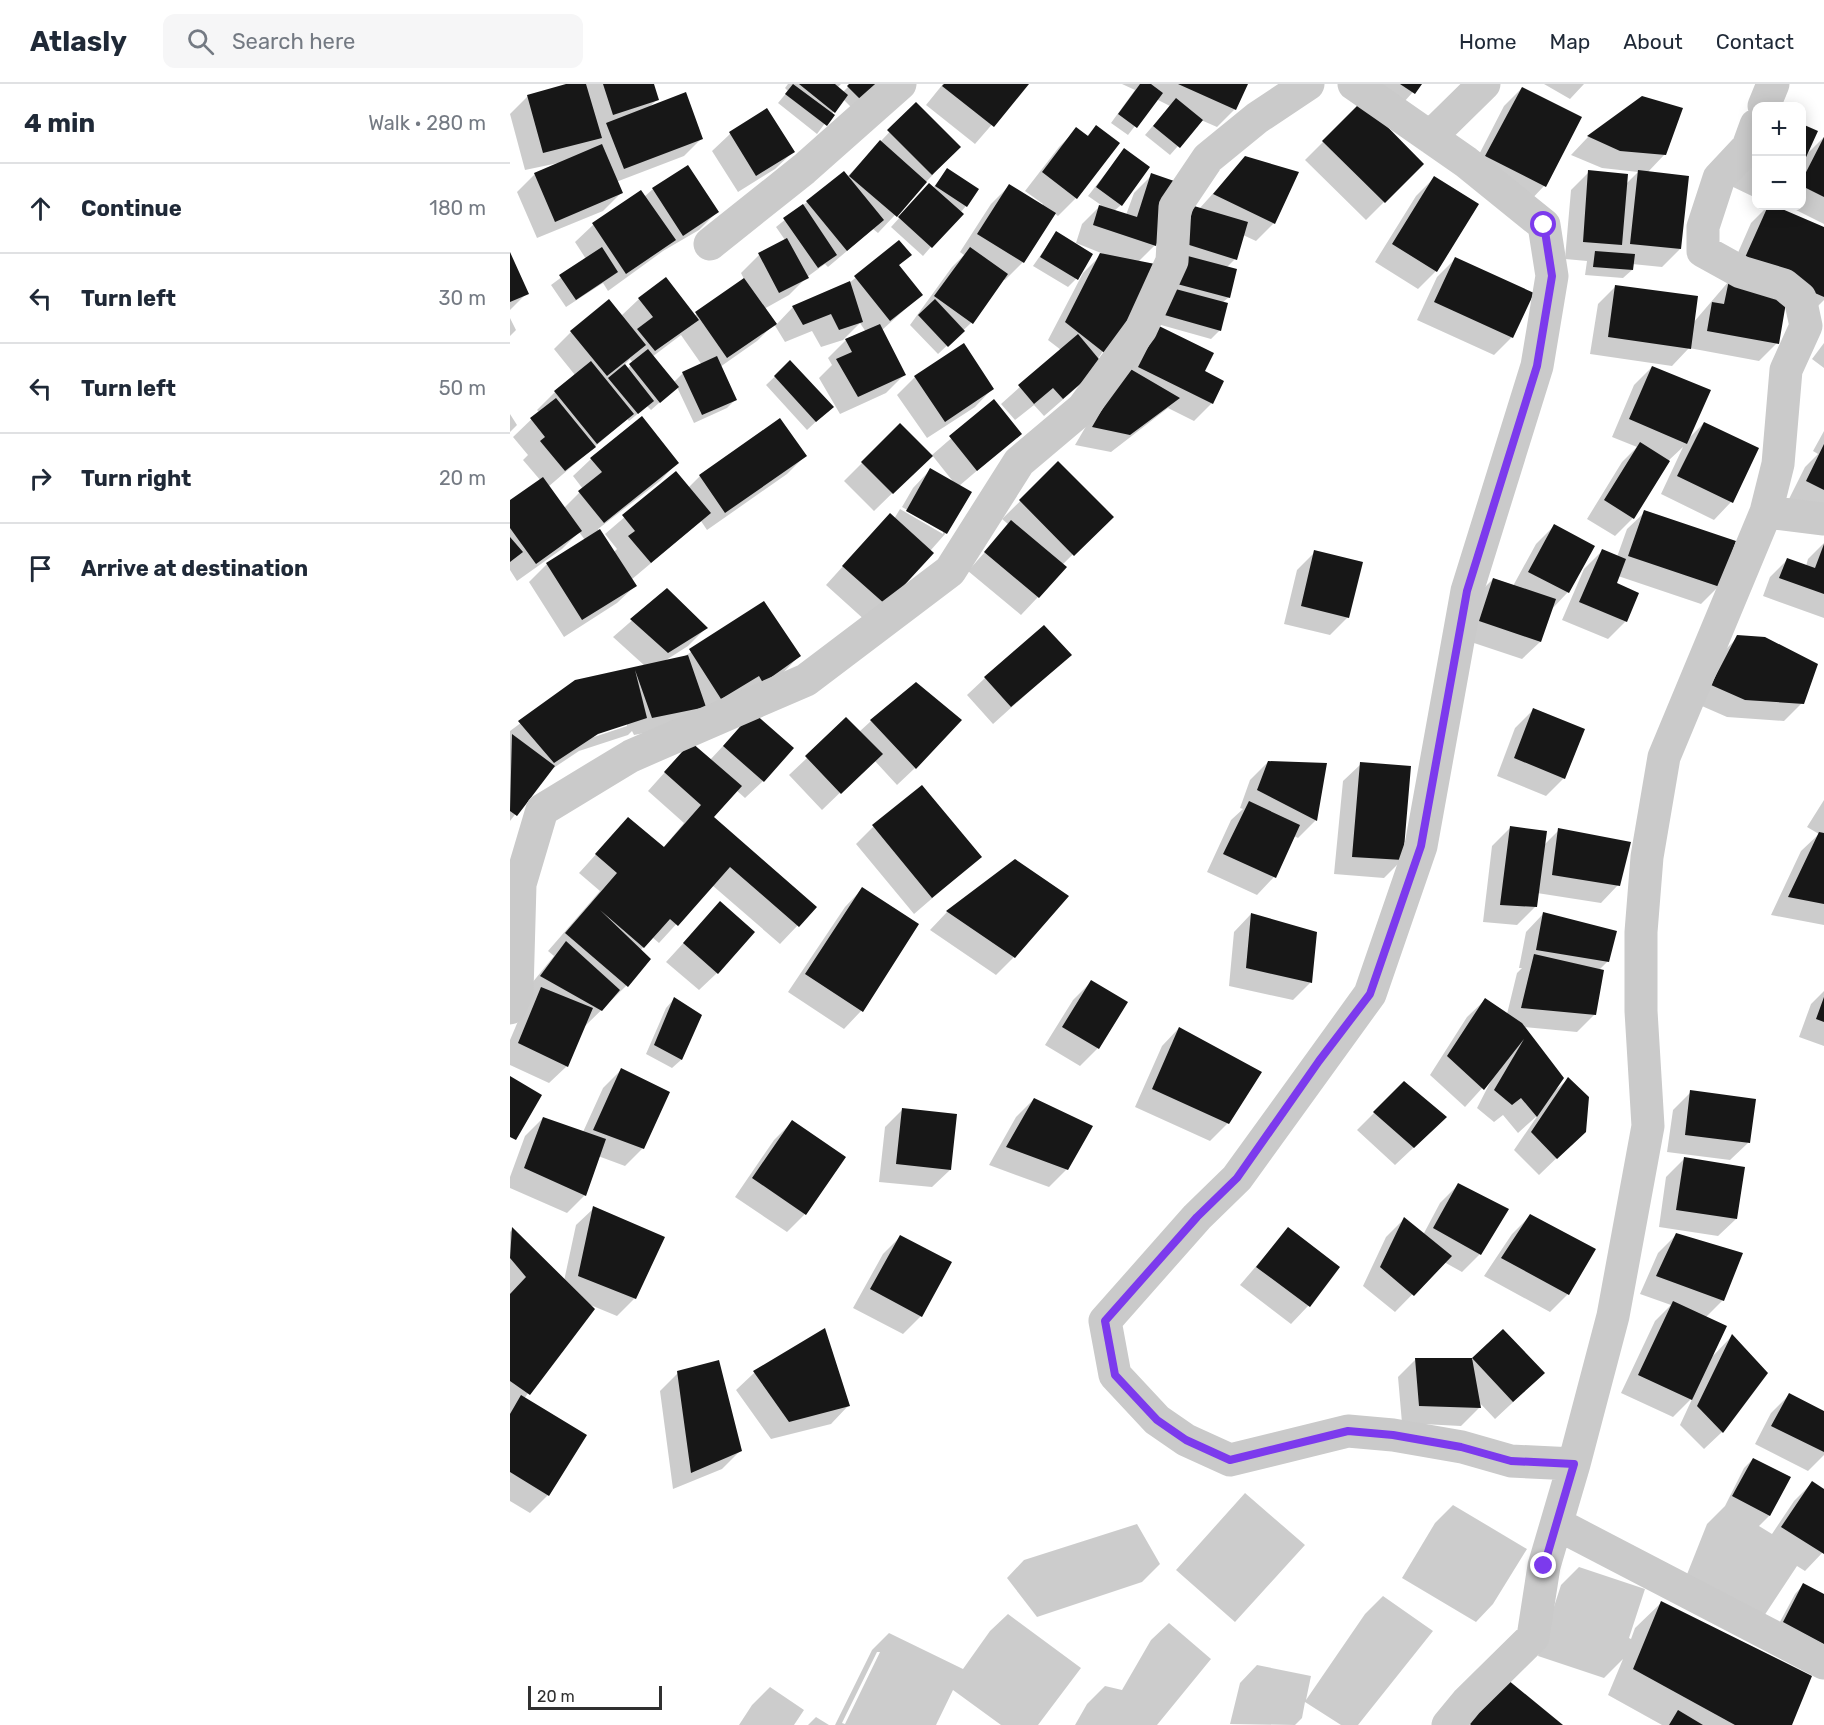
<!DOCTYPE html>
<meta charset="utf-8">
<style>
:root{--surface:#fff;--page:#f6f6f7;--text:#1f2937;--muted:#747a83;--line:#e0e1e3}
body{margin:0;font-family:Rubik,sans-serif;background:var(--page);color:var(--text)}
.controls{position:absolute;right:18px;top:18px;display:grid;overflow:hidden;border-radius:12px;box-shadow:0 3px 15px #0003}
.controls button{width:54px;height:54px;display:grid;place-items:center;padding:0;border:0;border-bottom:2px solid var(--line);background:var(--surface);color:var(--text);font:30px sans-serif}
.scale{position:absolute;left:18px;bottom:15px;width:134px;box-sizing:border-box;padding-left:6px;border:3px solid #303030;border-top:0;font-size:16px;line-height:21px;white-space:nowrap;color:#303030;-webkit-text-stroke:4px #fff;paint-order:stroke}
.stop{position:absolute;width:18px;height:18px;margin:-14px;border:4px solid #7c3aed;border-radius:50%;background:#fff}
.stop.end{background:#7c3aed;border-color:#fff;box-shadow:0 2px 6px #0008}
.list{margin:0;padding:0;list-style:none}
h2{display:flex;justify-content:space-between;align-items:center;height:78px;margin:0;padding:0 24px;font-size:26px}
h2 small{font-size:20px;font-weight:400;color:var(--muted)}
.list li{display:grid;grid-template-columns:39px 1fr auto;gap:18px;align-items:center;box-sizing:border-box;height:90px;padding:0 24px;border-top:2px solid var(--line)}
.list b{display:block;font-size:22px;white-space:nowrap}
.list em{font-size:20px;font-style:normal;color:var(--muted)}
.icon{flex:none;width:33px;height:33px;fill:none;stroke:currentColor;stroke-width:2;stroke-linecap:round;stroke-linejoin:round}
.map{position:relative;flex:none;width:1314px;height:1641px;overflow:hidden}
header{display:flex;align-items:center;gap:36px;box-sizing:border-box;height:84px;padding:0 30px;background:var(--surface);border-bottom:2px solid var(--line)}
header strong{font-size:28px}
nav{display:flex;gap:33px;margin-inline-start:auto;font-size:21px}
.search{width:420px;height:54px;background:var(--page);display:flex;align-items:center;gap:15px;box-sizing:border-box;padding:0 21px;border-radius:12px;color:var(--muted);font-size:22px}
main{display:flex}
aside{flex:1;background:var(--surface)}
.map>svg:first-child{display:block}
.shadow{fill:#0003;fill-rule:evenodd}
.building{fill:#171717}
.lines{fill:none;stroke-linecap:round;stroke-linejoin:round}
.minor{stroke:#cacaca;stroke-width:33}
.route{stroke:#7c3aed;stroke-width:8}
</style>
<header>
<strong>Atlasly</strong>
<div class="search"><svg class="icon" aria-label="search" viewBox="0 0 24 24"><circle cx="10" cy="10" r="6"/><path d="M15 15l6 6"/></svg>Search here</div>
<nav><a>Home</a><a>Map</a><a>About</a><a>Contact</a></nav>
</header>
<main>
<aside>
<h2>4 min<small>Walk · 280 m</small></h2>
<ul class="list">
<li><svg class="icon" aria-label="ahead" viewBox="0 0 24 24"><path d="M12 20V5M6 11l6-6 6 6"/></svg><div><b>Continue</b></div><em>180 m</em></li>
<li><svg class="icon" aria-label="left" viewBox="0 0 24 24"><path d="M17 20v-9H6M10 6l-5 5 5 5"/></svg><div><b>Turn left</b></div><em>30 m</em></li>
<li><svg class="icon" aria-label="left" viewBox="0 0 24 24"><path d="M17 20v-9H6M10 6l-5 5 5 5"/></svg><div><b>Turn left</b></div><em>50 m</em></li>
<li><svg class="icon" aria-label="right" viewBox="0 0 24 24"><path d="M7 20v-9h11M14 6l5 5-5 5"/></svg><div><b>Turn right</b></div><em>20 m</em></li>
<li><svg class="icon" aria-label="arrive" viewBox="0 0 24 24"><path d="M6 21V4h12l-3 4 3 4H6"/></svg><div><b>Arrive at destination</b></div></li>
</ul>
</aside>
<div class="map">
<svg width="1314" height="1641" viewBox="0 0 1314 1641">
<rect width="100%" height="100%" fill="#fff"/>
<path class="shadow" d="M61,0H143L148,15L138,24L192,54L174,72L106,98L111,109L93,127L27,154L7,108L25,90L53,78L15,86L0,30L18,12Z
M278,0H331L327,4L333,8L341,0H366L343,25L333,15L307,50L268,19L278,7L275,4Z
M433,0H517L465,60L416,21Z
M612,0H736L725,25L707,43L691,36L660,71L635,51L660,22L646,15L618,51L601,39L625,6Z
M848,0H910L886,27Z
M1034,0H1074L1060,15Z
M1012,4L1070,34L1034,102L1017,120L959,90L994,22Z
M1132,13L1155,70L1137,89L1170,165L1152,183L1122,180V186L1113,194L1075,191L1077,177L1055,175L1061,106L1079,88L1116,100L1128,88L1092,84L1061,71L1078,53Z
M852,19L912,80L856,136L795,76Z
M406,20L449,63L368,149L363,145L318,183L315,180L297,193L279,211L254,225L266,241L283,223L338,200L389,158L400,171L388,182L411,211L372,246L394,291L376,309L330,330L309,294L322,281L318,274L336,256L356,248L350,239L333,256L311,263L302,247L275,258L264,240L247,257L210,283L225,316L217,324L184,339L167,303L141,326L137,322L119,337L117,335L38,403L54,424L73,405L63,392L81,375L167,379L150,397L88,445L103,469L107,465L95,450L166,389L178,404L190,392L295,372L277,390L197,446L191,437L121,496L125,502L107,519L54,553L19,498L37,480L75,456L69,448L52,465L7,497L0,486V418L31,397L13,376L18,371L3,353L29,328L27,326L45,308L65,291L44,265L61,248L111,232L129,215L184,232L234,195L231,189L249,171L275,156L266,143L297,118L337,93ZM171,251L192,281L173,289L163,299L142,273ZM120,275L123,279L117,285L114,281Z
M256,27L283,68L265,85L228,108L202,67L220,50Z
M1292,41L1306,48L1295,72L1314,53V140L1278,122H1292Z
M586,43L566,114L548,132L544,129L513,178L495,196L493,195L461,239L428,270L400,241L442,183L454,171L450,168L481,120L499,102L532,122L533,120L515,107L549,63L567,45L576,53Z
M614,66L611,121L604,127L616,131L624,109L642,91L645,161L628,178L648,182L573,298L534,332L524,321L505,336L491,320L551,266L538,256L573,189L591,171L601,173L566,159L572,140L591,121L578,112Z
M1246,71V114L1221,102Z
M735,74L764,139L746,157L733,151L725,175L716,184L719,213L712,219L710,246L701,255L644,239L676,133L684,124L689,125Z
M437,86L456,122L413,172L381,143L411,110L423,104Z
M924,94L926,187L908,205L865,178L906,112Z
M143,105L207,128L189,146L153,167L98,207L93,199L56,223L41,201L76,175L65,158L83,141L131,108L134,113Z
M1258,122L1314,145V216L1298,232L1274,221L1267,259L1249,277L1179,264L1162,282L1080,270L1088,220L1106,202L1183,239L1219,197L1216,196L1241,139Z
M546,149L566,195L558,203L523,182Z
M0,171L17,209L0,226Z
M945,175L1002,253L984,271L907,236L927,193Z
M0,234L6,246L0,252Z
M649,244L693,288L702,319L684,337L658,324L601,368L565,361L599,303Z
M1314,259V284L1302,275Z
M280,278L313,331L297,346L256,301Z
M1142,283L1178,355L1194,339L1221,418L1204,436L1151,410L1173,363L1158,377L1123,434L1105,452L1077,435L1112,378L1127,363L1102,353L1124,301Z
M405,293L482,305L465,323L417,354L387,311Z
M484,317L510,350L449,402L436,449L357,538L316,501L363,449L384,435L390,425L433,450V446L392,423L403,404L420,386L445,400L422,371Z
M0,330L7,341L0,348Z
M390,341L403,389L364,427L334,397Z
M1314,347V432L1279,415L1295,383L1308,370L1303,367Z
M548,380L601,433L552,481L528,513L511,531L458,487L499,441L492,435Z
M1135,428L1209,502L1191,520L1108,492L1105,500L1116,537L1098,555L1052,536L1074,485L1092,467L1107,473L1117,445Z
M1044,442L1058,508L1041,526L1030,558L1012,575L952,555L965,513L983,495L1003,502L1026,460Z
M1314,459V534L1253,512L1260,493L1278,475L1296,482L1298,475Z
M805,468L838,533L820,551L774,540L787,486Z
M157,506L196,544L178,562L153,578L172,574L254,519L289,572L272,590L177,641L124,651L122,647L118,651L69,667L39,687L0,737V647L66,598L135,582L103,553ZM117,639V642L81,654L80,651Z
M1228,553L1292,619L1274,637L1217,633L1185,619L1210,571Z
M560,571L483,640L457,611L475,594Z
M1023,626L1054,694L1036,712L987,692L1005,644Z
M361,637L405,684L387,701L364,676L312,726L279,691L297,674L349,648Z
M226,648L253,697L235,714L226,706L202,733L305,823L270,860L202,801L149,859L142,853L130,867L139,875L116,902L73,944L57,982L39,999L0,981V956L14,923L13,910L44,872L38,867L90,807L69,789L118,735L153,764L174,739L138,707L164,678L200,676Z
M758,678L806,736L788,754L784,752L764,793L747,811L697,788L721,736L733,725L730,724L740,696Z
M851,680L892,776L874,794L824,790L833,697Z
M1314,716V841L1261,831L1291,767L1309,750L1297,743Z
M363,743L470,773L404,830L346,760Z
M1000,744L1034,761L1049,746L1108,801L1091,819L1027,809L1025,823L1007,841L973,838L982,762Z
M505,777L504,873L486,891L420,846L437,828Z
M352,805L351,927L334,945L278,908L335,823Z
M210,819L207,889L189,906L156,878Z
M741,830L800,899L783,916L719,902L724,848Z
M1033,830L1098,877L1088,887L1085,930L1067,948L1013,943L1040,1011L1058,995L1056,1065L1029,1091L1004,1066L1028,1031L1008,1049L993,1031L984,1038L967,1024L984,991L955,1023L920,991L957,933L975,916L997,930L1007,889L1012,884H1009L1016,848Z
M581,898L588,964L570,982L535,961L563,916Z
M1314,907V962L1289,953L1301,920Z
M164,915L190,932L171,976L162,984L136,970L156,924Z
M669,944L718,1039L700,1057L625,1023L652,962Z
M111,986L133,1064L115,1082L88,1072L75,1111L57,1129L0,1104V1093L15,1052L33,1034L73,1048L93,1004Z
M894,999L917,1051L885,1081L847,1046Z
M1181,1008L1238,1059L1220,1076L1157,1068L1163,1026Z
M524,1015L557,1085L539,1103L479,1081L506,1033Z
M393,1025L440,1086L422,1103L369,1098L375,1043Z
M282,1038L334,1073L294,1131L277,1148L225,1113L264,1056Z
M1174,1075L1226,1135L1208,1152L1149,1143L1156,1093Z
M948,1101L997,1126L970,1170L952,1188L934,1178L885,1228L853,1202L876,1153L894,1135L913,1151L930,1119Z
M84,1124L125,1214L107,1232L78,1220L14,1315L38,1411L20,1429L0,1417V1148L2,1146L54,1197L66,1141Z
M1020,1132L1058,1210L1040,1228L974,1192L1002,1150Z
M778,1145L828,1183L798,1222L781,1240L730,1201Z
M1166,1151L1213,1216L1195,1234L1201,1274L1222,1252L1212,1348L1194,1365L1170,1341L1183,1313L1163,1333L1111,1309L1145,1237L1161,1221L1130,1210L1148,1169Z
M391,1152L411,1232L393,1250L343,1224L373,1170Z
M314,1246L338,1322L321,1340L261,1355L226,1306L244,1289Z
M993,1247L1015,1307L985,1335L968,1317L969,1324L951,1342L892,1339L888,1293L906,1275L962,1276Z
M168,1289L230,1367L212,1385L163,1405L150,1307Z
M1279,1311L1314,1329V1371L1298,1387L1245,1360L1261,1329Z
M1243,1375L1279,1394L1259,1432L1249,1442L1262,1450L1284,1417L1302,1399L1314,1407V1467L1295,1487L1287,1482L1254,1532L1166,1518L1197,1440L1215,1422L1234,1384Z
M735,1409L795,1461L725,1538L666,1486Z
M943,1421L1017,1465L983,1520L966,1538L892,1494L925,1439Z
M627,1440L650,1480L632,1498L527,1533L497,1494L514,1476Z
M1069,1483L1135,1505L1119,1554L1121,1555L1125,1544L1152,1518L1281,1641H1152L1098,1611L1113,1575L1094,1594L1028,1572L1051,1501Z
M1293,1501L1314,1512V1562L1265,1547L1285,1510Z
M873,1512L923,1547L848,1641H831L795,1618L792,1634L785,1641L720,1640L730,1599L747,1581L801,1592L796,1616L855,1530Z
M498,1530L571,1584L528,1641H491L443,1606L426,1641H325L362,1566L379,1549L453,1585L480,1547ZM367,1568H370L335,1640L332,1639Z
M659,1539L701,1575L647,1641H565L577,1620L595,1602L612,1606L641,1556Z
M260,1603L294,1626L284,1641H229L242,1621Z
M306,1633L319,1641H298Z"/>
<path class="building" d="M56,0H76L92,54L33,69L17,11Z
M93,0H144L149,16L103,31Z
M283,0L325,31L317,42L275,10Z
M289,0H325L338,11L325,29Z
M339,0H369L352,17L337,2Z
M434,0H519L484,43L432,2Z
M630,0H641L653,9L627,44L608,30Z
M668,0H738L726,26Z
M890,0H912L905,10Z
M1012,3L1072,33L1036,103L975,72Z
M176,8L193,55L114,85L96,39Z
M1132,12L1173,24L1156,71L1110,67L1077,52Z
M666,14L693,36L670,64L643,42Z
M852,17L914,80L875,119L812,57Z
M406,18L451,63L422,91L377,46Z
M257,24L285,68L246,92L219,48Z
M1292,40L1308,47L1292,82Z
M586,41L610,59L567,115L532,88L566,43L578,52Z
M1314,53V113L1292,102V96Z
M370,56L417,98L387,133L339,92Z
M92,60L113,109L45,138L24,89Z
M614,64L640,83L612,122L586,103Z
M735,72L789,88L765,140L703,110Z
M178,81L209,128L173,152L142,104Z
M437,84L469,105L457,123L425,102Z
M1078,86L1118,90L1112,161L1073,158Z
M1128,86L1179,92L1171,165L1120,160Z
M334,87L374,136L337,167L296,117Z
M641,89L667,98L646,162L583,141L589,121L627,133Z
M924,92L969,120L927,188L882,160Z
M419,99L454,130L422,164L388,133Z
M499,100L546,129L514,179L467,150Z
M131,106L166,156L116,190L82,139Z
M293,120L327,171L308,184L273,134Z
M684,122L738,138L727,176L673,159Z
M1258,122H1265L1314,143V213L1233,178Z
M546,147L583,170L568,196L530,173Z
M277,154L299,194L269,209L248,169Z
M389,156L402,171L389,181L413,211L380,237L344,192Z
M92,163L108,188L66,216L49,191Z
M460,163L498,190L463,240L424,212Z
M1085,167L1125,170L1123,186L1083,183Z
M0,168L19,210L0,218Z
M590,169L650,181L597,271L555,238Z
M674,171L727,185L720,214L667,200Z
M945,173L1024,209L1003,254L924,218Z
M156,193L189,236L145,267L127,245L143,233L128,214Z
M234,194L267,240L217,274L185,228Z
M1219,196L1278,207L1269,260L1197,247L1202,218L1214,220Z
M340,197L353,238L329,246L321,230L293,241L282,222Z
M1105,201L1188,212L1181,265L1098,253Z
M658,203L718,219L711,247L651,230Z
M99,215L136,261L97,292L60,247Z
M425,215L455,247L438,263L408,231Z
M370,240L396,291L348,313L326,275L342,268L335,255Z
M649,242L704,269L695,287L714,297L703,320L628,283Z
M568,250L593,280L553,315L543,304L524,320L508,301Z
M454,259L484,305L435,338L404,292Z
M138,265L169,303L150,319L119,280Z
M207,272L227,316L192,331L172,288Z
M280,276L324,323L306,338L264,292Z
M81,277L124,330L87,360L44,307Z
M115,280L144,317L128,330L98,294Z
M1142,282L1201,306L1177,360L1119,335Z
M617,283L670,314L620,351L582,343Z
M46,314L86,363L55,387L30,357L35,353L20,334Z
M484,315L512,350L467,387L439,352Z
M132,332L169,379L94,439L68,407L92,388L80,374Z
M270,334L297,372L215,429L189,391Z
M1194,338L1249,364L1223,419L1167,392Z
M390,339L423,372L383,410L351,378Z
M1130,358L1160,377L1124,435L1094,416Z
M1314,360V406L1296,397Z
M548,377L604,433L564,472L509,416Z
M420,384L462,408L437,450L396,427Z
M166,387L201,429L141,479L118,452L125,447L112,431Z
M33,393L72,447L26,480L0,444V416Z
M1134,426L1226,457L1210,503L1118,472Z
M380,429L424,469L376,521L332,482Z
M501,436L557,483L529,514L474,468Z
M1044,440L1085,462L1059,509L1018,488Z
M90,445L127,502L72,536L36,479Z
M0,453L13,468L0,478Z
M1314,460V510L1269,494L1277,474L1305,484Z
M1092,465L1116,475L1107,499L1129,509L1117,538L1069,518Z
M804,466L853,478L839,534L791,522Z
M983,494L1046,515L1031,558L969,537Z
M157,504L198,544L158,569L120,535Z
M254,517L291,572L253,599L249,592L211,615L179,565Z
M534,541L562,571L501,623L474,593Z
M1227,551L1255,553L1308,580L1294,620L1235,616L1201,601Z
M178,571L196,623L142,634L125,586L137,634L88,650L44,679L8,637L65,596Z
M406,598L452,636L406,685L360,636Z
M1023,624L1075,645L1055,695L1004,674Z
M243,628L284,664L254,698L213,662Z
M336,633L373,670L331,710L295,672Z
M2,650L45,682L7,732L0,727Z
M181,658L232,702L204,733L307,823L289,843L220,783L168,842L160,835L134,864L90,826L141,875L118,903L55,849L107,789L85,770L118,733L154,763L191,721L154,688Z
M758,677L817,679L807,737L747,706Z
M850,678L901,682L893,776L842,773Z
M412,701L472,773L422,814L362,741Z
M739,717L790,741L766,794L713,770Z
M1000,742L1037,747L1027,823L990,821Z
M1048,744L1121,758L1110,802L1042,791Z
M1309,748L1314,749V820L1278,813Z
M505,775L559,812L505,874L436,827Z
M352,803L409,840L353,928L295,890Z
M210,817L245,848L208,890L173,859Z
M1033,828L1107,847L1099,878L1026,866Z
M741,829L807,848L802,899L736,884Z
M56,857L110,906L92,927L30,892Z
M1024,870L1094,886L1086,931L1011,924Z
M581,896L618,918L589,965L552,943Z
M31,903L83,924L58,983L8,959Z
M164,913L192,931L172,976L144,961Z
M1314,913V938L1306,935Z
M975,914L1012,939L1054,994L1027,1033L1011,1014L1002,1021L984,1006L1014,955L974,1006L937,972Z
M669,943L752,988L719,1040L642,1005Z
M111,984L160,1008L134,1065L83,1046Z
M0,992L32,1011L6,1056L0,1053Z
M1058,993L1079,1013L1076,1048L1047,1075L1021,1048Z
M894,997L937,1033L904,1064L863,1028Z
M1180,1006L1246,1015L1240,1059L1175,1051Z
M524,1014L583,1042L558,1086L496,1063Z
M392,1024L447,1030L441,1086L386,1080Z
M33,1033L96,1055L76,1112L14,1084Z
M282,1036L336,1073L296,1131L242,1094Z
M1174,1073L1235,1083L1227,1135L1166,1126Z
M948,1099L999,1125L971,1171L923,1144Z
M83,1122L155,1153L126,1215L68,1192Z
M1020,1130L1086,1165L1059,1211L991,1174Z
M894,1133L942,1172L904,1212L870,1183Z
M2,1143L85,1225L20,1311L0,1297V1210L16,1193L0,1174Z
M778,1143L830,1183L800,1223L746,1183Z
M1166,1149L1233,1169L1214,1217L1146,1192Z
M390,1151L442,1178L412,1233L360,1205Z
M1163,1217L1217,1242L1182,1316L1128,1291Z
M315,1244L340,1322L279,1338L243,1287Z
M993,1245L1035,1289L1003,1318L962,1274Z
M1222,1250L1258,1289L1213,1349L1187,1322Z
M905,1274H962L971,1324L909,1322Z
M209,1276L232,1367L181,1389L167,1287Z
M1279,1309L1314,1327V1368L1261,1342Z
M11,1311L77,1351L39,1412L0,1388V1330Z
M1243,1374L1281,1393L1260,1432L1222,1412Z
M1302,1397L1314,1405V1470L1271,1443Z
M1293,1499L1314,1510V1560L1273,1538Z
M1151,1517L1302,1592L1282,1641H1225L1123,1585Z
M998,1596L1053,1641H961L958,1638Z
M1168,1626L1193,1641H1159Z"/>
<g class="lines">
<path class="minor" d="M844,0L956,78L1034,141L1042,192L1027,282L957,507L911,762L860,910L727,1094L687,1133L595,1237L605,1291L647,1336L676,1356L720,1376L838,1347L883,1351L952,1363L1001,1377L1064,1380
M1254,22L1263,0
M920,53L974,0
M200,160L294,85L390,0
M1256,428L1314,435
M0,924L7,908L10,800L32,726L121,672L296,596L440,487L509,378L573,324L631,245L662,177L665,123L698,74L747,34L798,0
M1047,1440L1314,1579
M938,1641L957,1618L1023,1553L1034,1482L1064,1380L1103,1232L1138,1042L1131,927V848L1137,773L1154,673L1256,428L1268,380L1276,286L1296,242L1290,214L1274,201L1231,188L1193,167V143L1209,94L1238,63L1246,41"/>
</g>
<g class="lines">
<path class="route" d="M1034,141L1042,192L1027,282L957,507L911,762L860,910L809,977L727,1094L687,1133L595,1237L605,1291L647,1336L676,1356L720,1376L838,1347L883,1351L951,1363L1001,1377L1064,1380L1034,1482"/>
</g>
</svg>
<div class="controls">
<button>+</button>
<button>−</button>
</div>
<div class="scale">20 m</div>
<div class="stop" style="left:1034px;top:141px"></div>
<div class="stop end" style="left:1034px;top:1482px"></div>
</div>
</main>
